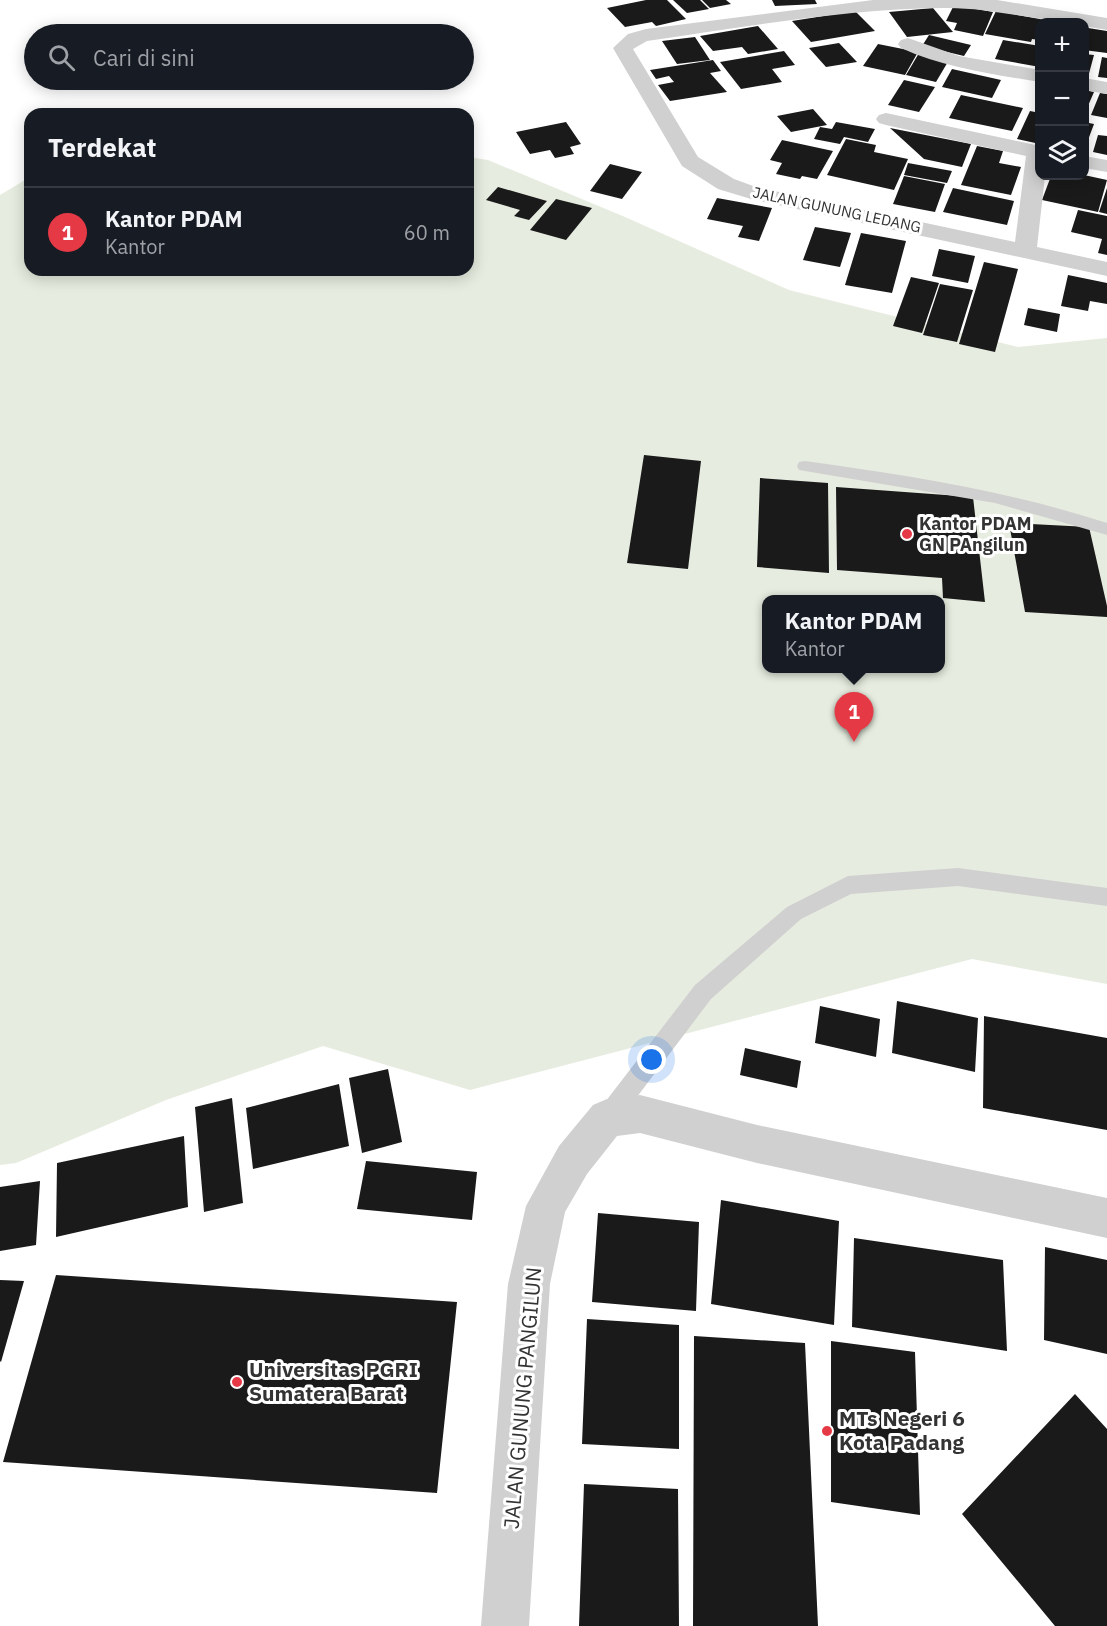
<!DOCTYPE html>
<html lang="id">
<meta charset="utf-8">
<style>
:root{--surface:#171b24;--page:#242831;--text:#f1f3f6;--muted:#9ea1a6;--line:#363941;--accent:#e63946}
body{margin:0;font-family:"IBM Plex Sans",sans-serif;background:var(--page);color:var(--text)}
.controls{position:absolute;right:18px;top:18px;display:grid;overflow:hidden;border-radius:12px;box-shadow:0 3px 15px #0003}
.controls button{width:54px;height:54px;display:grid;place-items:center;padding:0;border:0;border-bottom:2px solid var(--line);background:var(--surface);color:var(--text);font:30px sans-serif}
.you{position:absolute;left:652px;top:1060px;width:21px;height:21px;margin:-15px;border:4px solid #fff;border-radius:50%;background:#1a73e8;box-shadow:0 0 0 9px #1a73e833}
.badge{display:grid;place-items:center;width:39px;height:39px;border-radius:50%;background:var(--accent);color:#fff;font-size:20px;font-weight:700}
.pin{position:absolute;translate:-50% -50px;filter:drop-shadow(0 2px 3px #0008)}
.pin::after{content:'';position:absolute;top:32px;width:21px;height:18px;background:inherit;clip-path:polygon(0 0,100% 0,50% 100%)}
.popup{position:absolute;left:762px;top:595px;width:183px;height:78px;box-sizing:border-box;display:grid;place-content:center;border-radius:12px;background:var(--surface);filter:drop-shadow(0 2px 4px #0005);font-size:20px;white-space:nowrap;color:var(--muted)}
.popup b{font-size:22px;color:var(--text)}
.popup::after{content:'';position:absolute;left:50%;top:100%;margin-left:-12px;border:12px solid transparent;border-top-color:var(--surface)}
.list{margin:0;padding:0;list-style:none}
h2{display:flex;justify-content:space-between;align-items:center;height:78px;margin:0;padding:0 24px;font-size:26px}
h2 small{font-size:20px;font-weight:400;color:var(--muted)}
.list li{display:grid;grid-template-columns:39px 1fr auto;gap:18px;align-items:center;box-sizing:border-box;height:90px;padding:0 24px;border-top:2px solid var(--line)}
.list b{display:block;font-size:22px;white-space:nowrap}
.list p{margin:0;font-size:20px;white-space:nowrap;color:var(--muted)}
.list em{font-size:20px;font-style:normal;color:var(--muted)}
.icon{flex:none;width:33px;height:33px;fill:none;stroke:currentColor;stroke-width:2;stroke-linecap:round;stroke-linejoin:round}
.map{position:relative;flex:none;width:1107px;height:1626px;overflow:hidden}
.search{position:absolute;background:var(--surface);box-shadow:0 3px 15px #0003;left:24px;top:24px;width:450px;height:66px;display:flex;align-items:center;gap:15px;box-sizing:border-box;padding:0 21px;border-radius:33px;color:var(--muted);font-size:22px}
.panel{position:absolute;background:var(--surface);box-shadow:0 3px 15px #0003;left:24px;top:108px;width:450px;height:168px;border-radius:18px}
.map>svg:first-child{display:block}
.green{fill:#e6ecdf;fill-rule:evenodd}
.building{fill:#1a1a1a}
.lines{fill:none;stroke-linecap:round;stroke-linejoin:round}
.service{fill:#d0d0d0;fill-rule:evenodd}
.minor{fill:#d0d0d0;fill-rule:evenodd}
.tertiary{fill:#d0d0d0;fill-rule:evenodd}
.poi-dot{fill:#e63946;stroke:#fff;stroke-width:2}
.labels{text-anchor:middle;stroke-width:6;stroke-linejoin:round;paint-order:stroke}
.far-street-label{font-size:15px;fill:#333;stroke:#fff}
.poi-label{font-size:18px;font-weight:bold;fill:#333;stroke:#fff;text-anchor:start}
.near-poi-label{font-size:21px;font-weight:bold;fill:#333;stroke:#fff;text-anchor:start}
.near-street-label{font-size:21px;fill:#333;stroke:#fff}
</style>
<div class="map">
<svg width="1107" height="1626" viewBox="0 0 1107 1626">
<rect width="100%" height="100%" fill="#fff"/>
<path class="green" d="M468,157L488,160L625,217L789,290L1018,347L1107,338V984L972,959L470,1090L323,1046L166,1100L16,1163L0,1165V195L30,177V270H468ZM767,600H941V668H767Z"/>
<path class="building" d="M646,0H667L686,19L656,26L652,22L625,27L607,8Z
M673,0H700L709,9L687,13Z
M702,0H726L731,4L710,8Z
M772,0H815L817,4L775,6Z
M954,5L993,12L983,36L954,30L957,23L946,21Z
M933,8L953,32L907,37L889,12Z
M855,11L875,31L811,42L792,21Z
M996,11L1051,21V22H1040V40L1032,39L1031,42L985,34Z
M758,26L778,49L748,54L742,47L713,51L700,36Z
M1088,28L1107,31V53L1084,50Z
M929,35L971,45L964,56L922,46Z
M695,37L710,60L677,64L662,41Z
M1003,40L1040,46V67L995,59Z
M839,43L857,62L826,67L809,48Z
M878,44L918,52L905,75L863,66Z
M784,51L795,65L772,69L782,82L741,89L720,62Z
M919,53L949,60L936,82L906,75Z
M1084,54L1094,55L1087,81L1084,80Z
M1102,57L1107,58V78L1098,77Z
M713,60L721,71L710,73L727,92L670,101L658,85L674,82L669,76L656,79L650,70Z
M952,69L1001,80L992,98L942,87Z
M904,80L935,87L919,112L888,105Z
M1084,90L1094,92L1084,115Z
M1100,93L1107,94V118L1091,115Z
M961,95L1023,108L1012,131L949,118Z
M813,109L827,125L791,132L777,116Z
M1030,111L1040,113V144L1017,139Z
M566,122L581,144L570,147L574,154L555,158L550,150L530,154L516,132Z
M836,122L875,129L868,142L844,137L840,144L814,139L820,127L832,129Z
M1084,122L1094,124L1085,148H1084Z
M890,128L971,144L962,167L924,159Z
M1098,135L1107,136V155L1093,152Z
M846,139L876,145L874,152L908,159L894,190L827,175Z
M782,140L833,151L817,179L802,176L800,179L776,174L782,163L770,160Z
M977,146L1003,151L999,163L1021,167L1011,195L961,185Z
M908,163L952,171L947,183L904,175Z
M610,164L642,172L622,199L590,191Z
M1084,175L1107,180L1098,212L1042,200L1051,176Z
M904,176L945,184L935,212L893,204Z
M498,187L547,201L529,220L514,216L520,210L486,200Z
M953,188L1014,201L1007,225L943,212Z
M1107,188V214L1099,212Z
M717,198L772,208L759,241L738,237L743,226L707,219Z
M556,199L592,208L566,240L530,230Z
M1078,210L1107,216V255L1098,253L1102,239L1071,232Z
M815,227L851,233L840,267L803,260Z
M861,233L906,241L892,293L845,285Z
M939,249L975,256L968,283L932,276Z
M984,262L1018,269L995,352L959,344Z
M1068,275L1107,283V304L1090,301L1088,311L1061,306Z
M911,277L939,283L922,333L893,326Z
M940,284L973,290L957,342L923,335Z
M1028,308L1060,314L1057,332L1024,325Z
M644,455L701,461L688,569L627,563Z
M760,478L828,483L829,573L757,567Z
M836,487L973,497L985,602L943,598L942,578L837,570Z
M1009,523L1089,527L1107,606V617L1025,612Z
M897,1001L978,1018L975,1072L892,1053Z
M820,1006L880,1019L876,1057L815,1043Z
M984,1016L1107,1038V1130L983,1108Z
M745,1048L801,1061L797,1088L740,1075Z
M388,1069L402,1142L362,1153L349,1078Z
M339,1084L349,1146L253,1169L246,1108Z
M232,1098L243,1203L204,1212L195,1107Z
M184,1136L188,1207L56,1237L57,1163Z
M366,1161L477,1172L472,1220L357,1209Z
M40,1181L36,1245L0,1251V1187Z
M721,1200L839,1221L834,1325L711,1304Z
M598,1213L699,1222L696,1311L592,1302Z
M854,1238L1003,1260L1007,1351L852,1327Z
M1045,1247L1107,1260V1354L1044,1340Z
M56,1275L457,1302L437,1493L3,1462Z
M0,1280L24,1281L1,1362L0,1361Z
M587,1319L679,1325V1449L582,1444Z
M694,1336L805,1343L818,1626H693Z
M831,1341L915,1352L920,1515L831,1502Z
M1075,1394L1107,1429V1626H1055L962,1514Z
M584,1484L678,1489L679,1626H579Z"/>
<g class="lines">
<path class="service" d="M805,461C907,475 1008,491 1107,523V535L995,503L799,470L797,466L799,462Z
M958,868L1107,888V906L958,886L851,894L801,919L711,999L615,1126L607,1129L599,1126L596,1118L599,1110L695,985L787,907L848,876Z"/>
<path class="minor" d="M873,0H997L1107,18V30L1084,26V22C1037,22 991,7 943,8C844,9 746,27 647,41L633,49L698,157L734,179L756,187L1015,242L1026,156L886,125L879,123L876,119L879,115L886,113L1040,146V176H1045L1037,247L1107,262V276L751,199L718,189L682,166L613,48L628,34L646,29Z
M908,38L959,56L1040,70V82C992,74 945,68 901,48L898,44L901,40Z
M1084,78L1107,82V94L1084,90Z
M1084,156L1107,160V172L1084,168Z"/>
<path class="tertiary" d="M640,1095L757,1125L1107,1198V1238L757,1163L640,1133L617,1136L587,1174L565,1212L550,1284L529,1626H481L508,1284L526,1206L559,1146L593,1105L607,1099Z"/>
</g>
<g class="poi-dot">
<circle cx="907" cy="534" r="6"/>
<circle cx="237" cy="1382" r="6"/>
<circle cx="827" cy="1431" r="6"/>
</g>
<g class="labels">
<g class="far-street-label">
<text transform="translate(837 210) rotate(12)" y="5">JALAN GUNUNG LEDANG</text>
</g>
<g class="poi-label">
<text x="919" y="530">Kantor PDAM<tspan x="919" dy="21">GN PAngilun</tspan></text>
</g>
<g class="near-poi-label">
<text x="249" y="1377">Universitas PGRI<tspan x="249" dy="24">Sumatera Barat</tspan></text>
<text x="839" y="1426">MTs Negeri 6<tspan x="839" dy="24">Kota Padang</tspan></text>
</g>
<g class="near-street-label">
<text transform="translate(523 1398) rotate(-85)" y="7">JALAN GUNUNG PANGILUN</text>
</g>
</g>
</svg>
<div class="controls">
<button>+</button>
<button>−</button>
<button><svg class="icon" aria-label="layers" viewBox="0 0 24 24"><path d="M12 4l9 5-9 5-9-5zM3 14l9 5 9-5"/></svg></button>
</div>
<div class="you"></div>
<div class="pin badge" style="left:854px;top:742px">1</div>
<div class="popup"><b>Kantor PDAM</b>Kantor</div>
<div class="search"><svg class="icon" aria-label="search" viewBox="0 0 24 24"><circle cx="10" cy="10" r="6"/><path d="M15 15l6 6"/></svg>Cari di sini</div>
<section class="panel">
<h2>Terdekat<small></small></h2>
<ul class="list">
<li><span class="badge">1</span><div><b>Kantor PDAM</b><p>Kantor</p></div><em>60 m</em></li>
</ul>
</section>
</div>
